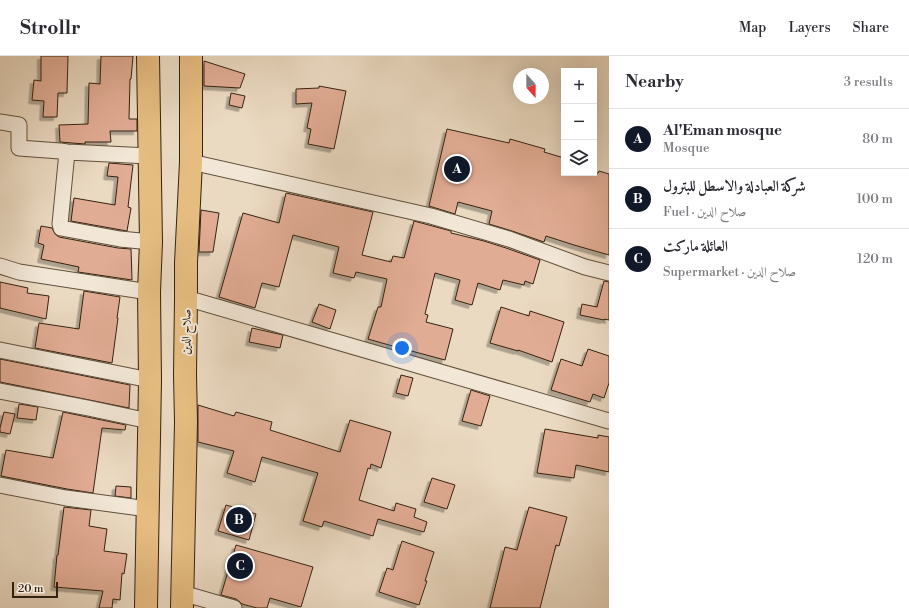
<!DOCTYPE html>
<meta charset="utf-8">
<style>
:root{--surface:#fff;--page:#f7f7f7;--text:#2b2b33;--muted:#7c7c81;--line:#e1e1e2;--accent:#111827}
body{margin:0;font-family:"Libre Bodoni",Amiri,serif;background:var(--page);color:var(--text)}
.controls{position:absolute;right:12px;top:12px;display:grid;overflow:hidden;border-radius:0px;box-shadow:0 4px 16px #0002}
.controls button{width:36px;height:36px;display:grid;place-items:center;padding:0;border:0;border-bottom:1px solid var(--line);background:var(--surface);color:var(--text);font:20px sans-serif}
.compass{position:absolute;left:513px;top:12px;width:36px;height:36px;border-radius:50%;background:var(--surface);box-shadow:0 4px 16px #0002;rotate:159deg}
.scale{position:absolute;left:12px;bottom:10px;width:46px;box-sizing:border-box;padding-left:4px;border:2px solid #342210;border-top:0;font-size:11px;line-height:14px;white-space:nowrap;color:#342210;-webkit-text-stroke:3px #f2e7d7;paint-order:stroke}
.you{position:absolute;left:402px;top:292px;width:14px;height:14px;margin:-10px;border:3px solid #fff;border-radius:50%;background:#1a73e8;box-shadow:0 0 0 6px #1a73e833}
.badge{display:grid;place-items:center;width:26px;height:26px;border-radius:50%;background:var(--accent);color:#fff;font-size:13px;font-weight:700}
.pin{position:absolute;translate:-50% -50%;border:2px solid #fff;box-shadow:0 1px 4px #0006}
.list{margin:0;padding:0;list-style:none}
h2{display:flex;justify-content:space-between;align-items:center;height:52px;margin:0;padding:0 16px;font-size:17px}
h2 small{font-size:13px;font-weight:400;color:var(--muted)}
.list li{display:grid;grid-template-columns:26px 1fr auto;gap:12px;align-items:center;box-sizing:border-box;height:60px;padding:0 16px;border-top:1px solid var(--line)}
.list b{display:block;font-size:15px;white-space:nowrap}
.list p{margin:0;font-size:13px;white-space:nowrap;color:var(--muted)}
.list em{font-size:13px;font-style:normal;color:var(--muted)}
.icon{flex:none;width:22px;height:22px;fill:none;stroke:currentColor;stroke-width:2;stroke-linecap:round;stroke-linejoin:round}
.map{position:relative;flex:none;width:609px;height:552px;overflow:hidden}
header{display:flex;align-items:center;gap:24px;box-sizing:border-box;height:56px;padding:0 20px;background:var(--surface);border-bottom:1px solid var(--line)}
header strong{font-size:19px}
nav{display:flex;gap:22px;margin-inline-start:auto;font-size:14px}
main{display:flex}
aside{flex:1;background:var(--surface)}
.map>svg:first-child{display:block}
.building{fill:#e1ac94;stroke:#342210;filter:url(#shadow)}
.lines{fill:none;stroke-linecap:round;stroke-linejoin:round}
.minor-casing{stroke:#62503c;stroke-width:17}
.highway-casing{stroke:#342210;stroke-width:24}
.minor{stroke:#f2e7d7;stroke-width:15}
.highway{stroke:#e6bd81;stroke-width:22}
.labels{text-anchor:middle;stroke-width:4;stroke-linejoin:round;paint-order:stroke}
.street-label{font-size:12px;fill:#342210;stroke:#f2e7d7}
</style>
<header>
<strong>Strollr</strong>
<nav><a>Map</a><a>Layers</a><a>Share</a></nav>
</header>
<main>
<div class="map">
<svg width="609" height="552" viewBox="0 0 609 552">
<defs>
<filter id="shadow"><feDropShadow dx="-3.5" dy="3.5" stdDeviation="0" flood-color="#0004"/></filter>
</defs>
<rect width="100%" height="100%" fill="#ebdac2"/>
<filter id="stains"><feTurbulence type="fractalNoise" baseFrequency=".005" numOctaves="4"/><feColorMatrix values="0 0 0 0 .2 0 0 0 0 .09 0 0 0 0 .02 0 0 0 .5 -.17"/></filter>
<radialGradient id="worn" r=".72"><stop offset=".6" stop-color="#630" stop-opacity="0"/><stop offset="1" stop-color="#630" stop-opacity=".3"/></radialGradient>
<path class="building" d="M41,0H68L67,37H58L57,61H43L44,45L32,44L34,24L41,25Z
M101,0H133L131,23H130L129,63H137V75H110L111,86H85V88L60,86L59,69L88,68L89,27L100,28Z
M204,5L245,18L240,32L204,30Z
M319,30L346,35L334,93L308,88L311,73L307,72L312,47L296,48V33L319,32Z
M231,37L245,40L242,52L229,49Z
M447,73L509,87L510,83L545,93L544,96L564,102V117H598L599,115L609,118V199L574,189L546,180L544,186L512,175L489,168L492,155L458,146L455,158L429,150Z
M109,107L133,109L128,151L131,152L127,175L71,165L74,142L115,149L118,121L107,120Z
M286,137L373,156L362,199L391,206L393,200L404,202L414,165L451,175V177L484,185L506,192L540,204L533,228L525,225L524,229L503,224L500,234L478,227L472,249L455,244L460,224L435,217L425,258L428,259L426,266L453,273L445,304L389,289L368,283L378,251H381L387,223L356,216L354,222L333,217L339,191L293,179L279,231L262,227L255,252L219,241L243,157L279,167Z
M201,154L219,157L213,196H199Z
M41,170L52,172L55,178L59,181L118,192L131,193L132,224L78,216L79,211L41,203L44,189L38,187Z
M604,225L609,226V264L604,263V264L580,259L582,248L597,251Z
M0,226L28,232L27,237L49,240L46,263L0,252Z
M84,235L120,241L117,262H118L112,307L35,292L39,267L79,273Z
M319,248L336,254L330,273L312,266Z
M501,251L529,260L530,255L564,266L552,306L518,294V295L490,287Z
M252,272L283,279L280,292L249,286Z
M588,293L609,300V327L604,342L593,338L590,346L551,334L561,303L582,310Z
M0,303L130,329L129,352L0,326Z
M401,319L413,322L408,340L396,337Z
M471,334L490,340L481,370L462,365Z
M19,348L38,351L36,364L17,362Z
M198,349L234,360L236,356L272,366L270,374L340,396L350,364L391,376L381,412L371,408L370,413L368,412L359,444L394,455L396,447L416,453L414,461L427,466L424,476L378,463L373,480L324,465L322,471L303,465L318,417L262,401L255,426L227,417L234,395L198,386Z
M4,356L15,358L10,378L0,376V372Z
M63,356L126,369L125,374L102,372L93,437L67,433L1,420L6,394L53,402Z
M545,373L598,382V379L609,381V416L576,409L574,422L537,417Z
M432,422L455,429L447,453L424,446Z
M116,430L131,431V442L115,440Z
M226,449L256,458L249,484L218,475Z
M64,451L91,454L89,470L107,473L104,495L127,498L124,518L122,517L120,544L113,543L112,552H99L103,535L54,531L57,499H58Z
M529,451L567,461L559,490L556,489L540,552H490L505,491L517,494Z
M402,485L434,496L425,525H427L419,549L379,536L387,512L393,514Z
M236,489L313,511L301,551L270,542L267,552H257L242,548L240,546L236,543L221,539Z"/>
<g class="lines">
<defs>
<path id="minor" d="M0,66L19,69V92L60,95L67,96L149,100
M67,96L60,168L61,172L120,183L151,186
M191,106L431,160L509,183L585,211L609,217
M0,210L19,216L149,236
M186,242L609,365
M0,294L150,324
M0,335L88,352L149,365
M0,429L66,442L148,453
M182,537L234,552"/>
<path id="highway" d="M146,552L150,324L149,236L151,186L148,0
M182,552L186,366L185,318L186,242V207L191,106V0"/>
</defs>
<use href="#minor" class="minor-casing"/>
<use href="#highway" class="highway-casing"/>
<use href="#minor" class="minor"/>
<use href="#highway" class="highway"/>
</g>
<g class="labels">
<g class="street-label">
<text transform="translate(186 276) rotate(-89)" y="4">صلاح الدين</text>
</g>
</g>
<rect width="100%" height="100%" filter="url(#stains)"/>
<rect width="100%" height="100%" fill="url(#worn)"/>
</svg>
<div class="controls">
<button>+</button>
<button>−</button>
<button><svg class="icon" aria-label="layers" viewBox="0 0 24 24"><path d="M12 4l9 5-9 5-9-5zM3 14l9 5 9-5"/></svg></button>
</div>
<svg class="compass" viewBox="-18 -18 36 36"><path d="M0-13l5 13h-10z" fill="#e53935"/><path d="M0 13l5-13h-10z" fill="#7c7c81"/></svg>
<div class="scale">20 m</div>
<div class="you"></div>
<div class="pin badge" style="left:457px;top:113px">A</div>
<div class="pin badge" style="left:239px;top:464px">B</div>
<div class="pin badge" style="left:240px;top:510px">C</div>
</div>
<aside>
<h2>Nearby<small>3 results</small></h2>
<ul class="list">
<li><span class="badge">A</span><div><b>Al'Eman mosque</b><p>Mosque</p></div><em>80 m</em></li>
<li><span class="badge">B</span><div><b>شركة العبادلة والاسطل للبترول</b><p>Fuel · صلاح الدين</p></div><em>100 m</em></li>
<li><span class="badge">C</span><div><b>العائلة ماركت</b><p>Supermarket · صلاح الدين</p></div><em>120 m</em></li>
</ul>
</aside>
</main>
